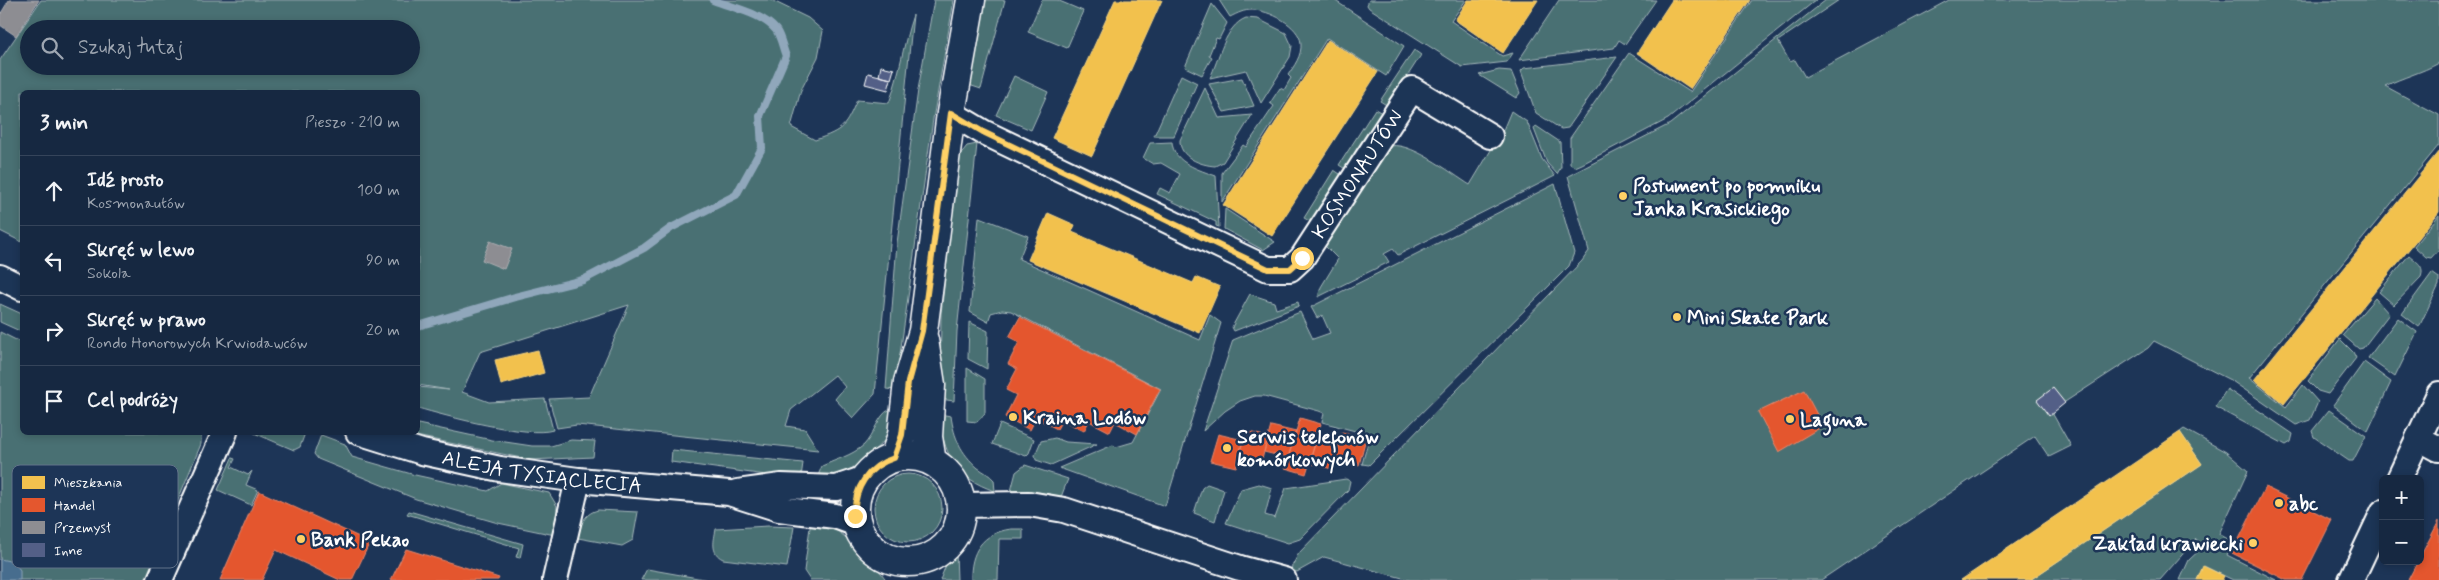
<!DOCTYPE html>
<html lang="pl">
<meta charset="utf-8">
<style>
:root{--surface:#162841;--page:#23344c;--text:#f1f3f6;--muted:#9ea6b1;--line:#35445a}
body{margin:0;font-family:Mynerve,sans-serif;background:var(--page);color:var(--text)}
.controls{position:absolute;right:15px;bottom:15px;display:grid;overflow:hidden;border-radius:8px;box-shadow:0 2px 8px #0003}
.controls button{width:45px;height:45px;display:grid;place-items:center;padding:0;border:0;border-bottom:1px solid var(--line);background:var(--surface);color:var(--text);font:25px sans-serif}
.stop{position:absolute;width:15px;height:15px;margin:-11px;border:4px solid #ffd166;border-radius:50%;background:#fff}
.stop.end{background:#ffd166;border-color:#fff;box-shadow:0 1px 5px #0008}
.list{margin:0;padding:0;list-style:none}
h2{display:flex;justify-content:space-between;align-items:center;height:65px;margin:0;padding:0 20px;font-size:21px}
h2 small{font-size:16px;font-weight:400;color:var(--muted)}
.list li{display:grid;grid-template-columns:32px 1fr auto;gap:15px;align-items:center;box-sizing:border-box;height:70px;padding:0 20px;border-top:1px solid var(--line)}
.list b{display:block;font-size:19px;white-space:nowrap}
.list p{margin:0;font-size:16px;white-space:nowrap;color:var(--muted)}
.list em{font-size:16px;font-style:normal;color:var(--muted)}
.icon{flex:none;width:28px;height:28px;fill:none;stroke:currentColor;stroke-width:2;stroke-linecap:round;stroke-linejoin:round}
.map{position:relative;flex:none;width:2439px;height:580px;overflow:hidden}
.search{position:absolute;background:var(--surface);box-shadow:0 2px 8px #0003;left:20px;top:20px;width:400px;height:55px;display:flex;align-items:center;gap:12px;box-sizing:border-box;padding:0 18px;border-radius:28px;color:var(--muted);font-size:19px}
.panel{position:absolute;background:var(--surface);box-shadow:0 2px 8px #0003;left:20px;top:90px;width:400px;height:345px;border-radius:8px}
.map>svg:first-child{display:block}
.green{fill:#486f73;stroke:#a4b7b9;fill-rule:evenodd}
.water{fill:#466d8e;stroke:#90a7bb}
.homes{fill:#f2c14e;stroke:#f6d483}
.shops{fill:#e4572e;stroke:#ec896d}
.industry{fill:#8d8d92;stroke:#afafb3}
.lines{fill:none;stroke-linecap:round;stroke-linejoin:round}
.stream{stroke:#90a7bb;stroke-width:8}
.building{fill:#535f87;stroke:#fff}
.street-casing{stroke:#fff;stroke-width:28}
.secondary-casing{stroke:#fff;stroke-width:31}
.street{stroke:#1d3557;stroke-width:24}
.secondary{stroke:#1d3557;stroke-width:28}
.route{stroke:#ffd166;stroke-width:6}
.poi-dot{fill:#ffd166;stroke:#1d3557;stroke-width:2}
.labels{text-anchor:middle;stroke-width:5;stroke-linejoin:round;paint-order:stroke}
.street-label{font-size:20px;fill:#fff;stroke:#1d3557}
.poi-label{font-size:20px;font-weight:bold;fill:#fff;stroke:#1d3557;text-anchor:start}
.key{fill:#1d3557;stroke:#617289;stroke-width:1}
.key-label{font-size:14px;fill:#fff}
</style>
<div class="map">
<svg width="2439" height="580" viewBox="0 0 2439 580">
<rect width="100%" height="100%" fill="#1d3557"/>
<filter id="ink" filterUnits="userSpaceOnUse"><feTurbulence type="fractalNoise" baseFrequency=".02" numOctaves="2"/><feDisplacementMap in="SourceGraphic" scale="10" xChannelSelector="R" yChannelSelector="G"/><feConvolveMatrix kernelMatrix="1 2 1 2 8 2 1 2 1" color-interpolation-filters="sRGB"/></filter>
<g filter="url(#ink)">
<path class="green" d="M41,0H771L808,18L823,31L818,57L801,90L791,127L815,140C844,130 845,127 857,100L889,103C900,74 903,44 913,15L875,394L853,418L835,399L845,387L835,375L791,410L786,426L805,429L818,450L577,425L557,428L549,399L589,397L629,305L480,352L462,392L489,402L545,399L553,430C528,438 445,416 418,408V387L449,390L418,385V92H22V242L0,231V60ZM29,29H411V66H29Z
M934,0H954L933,119L895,390L886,389L897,243L918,90Z
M986,0H1005L981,89L969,85Z
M1042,0H1057L1083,11L1067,48L1028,32Z
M1219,0H1334L1404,46L1386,76L1327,38L1222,202V173L1243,145L1246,147L1274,106L1270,103L1280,88L1284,90L1291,78L1288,75C1294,66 1302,56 1301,43C1299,25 1269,10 1252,10C1244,10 1238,13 1230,17Z
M1369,0H1466L1451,21L1502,56L1513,53L1507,62L1462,67L1369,8L1367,5Z
M1559,0H1656L1625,44L1619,40L1614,48L1519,60Z
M1752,0H1816L1668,119L1582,164L1575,167L1570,164V138L1629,53L1690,92Z
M1826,0H1839L1778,41L1790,62L1795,60L1805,77L1949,0H2439V63C2421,73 2403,77 2385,86L2439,115V145L2249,378L2286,407L2303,385L2318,402L2310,420L2296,425L2232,381L2154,341L2148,348L2051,411L2071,446L2049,457L2035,436L1821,580H1410L1324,557L1297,572L1290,570L1299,553L1582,261L1589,251L1568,176L1670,124Z
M1212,4L1227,23L1219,39L1216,38L1209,55L1212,57L1202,75L1185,67Z
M1246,18L1258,19L1286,33L1292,46L1290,57L1261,103L1246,70L1210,78C1219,59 1225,26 1246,18Z
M1414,50L1421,55L1388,106L1380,101Z
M1617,57L1568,128L1561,129L1536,113L1521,71L1524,68Z
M1499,70L1511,71L1520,93L1516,98L1479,75Z
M1181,75L1197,83L1174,136H1154Z
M1014,76L1048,92L1031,130L996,115Z
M1242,78L1254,106L1224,112L1209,84Z
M1205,88L1219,118L1252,115L1223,162L1215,166C1200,165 1179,157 1180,140Z
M1375,109L1382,113L1347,170L1339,165Z
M1511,111L1527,122L1542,159L1555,176L1398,255L1393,249L1384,254L1389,262L1318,297L1321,287L1338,259L1323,244L1387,147C1407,138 1452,174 1470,185L1503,130Z
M1536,126L1560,142L1561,167L1557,174L1547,163L1534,129Z
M1172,142C1173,163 1200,170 1216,176L1219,227L1216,226V222L1157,194L1160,188L1170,193L1180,174L1161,163L1153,164L1143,158L1150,143Z
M977,144L957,331L954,401L940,399L941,314L959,156L967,146Z
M1334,170L1343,176L1313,223L1304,218Z
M1555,184L1574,253L1569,266L1369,465L1362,464L1370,435L1322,422L1324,413L1319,411L1264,396H1255L1240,401L1225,411L1203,431L1233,340L1300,312L1313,339L1330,333L1322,315L1317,318L1311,307Z
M1225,209L1275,242L1263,250L1224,229Z
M2439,215V249L2431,258L2426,257L2414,246Z
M979,217L1028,236L1019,259L1200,340L1210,315L1221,323L1165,506L1059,468L1113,445L1116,447L1133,442L1161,389L1011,311L1002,310L991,313L988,322L970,312Z
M2409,255C2417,262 2425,266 2421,277L2394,305L2379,292Z
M2432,273L2439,278V285L2419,327L2402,314Z
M1250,294L1274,302L1276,309L1298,302L1299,306L1234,331L1232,327Z
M2375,298L2389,314L2363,348L2359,349L2343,335Z
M0,304L22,314V332L0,322Z
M2398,318L2417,332L2395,377L2368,358Z
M969,322L988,331L987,369L968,359Z
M0,332L22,343V432L201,433V444L145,580H0Z
M2340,339L2353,352L2356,358L2328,394L2318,391L2308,381Z
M2364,362L2391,382L2368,431L2333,405Z
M967,368L985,379V413L977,422L967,421Z
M2227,389L2293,434L2291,442L2286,445L2215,407Z
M889,410L896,411L887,438L862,462L839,476L817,478L822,466C837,459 851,456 864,445C873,436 879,414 889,410Z
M2329,410L2366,436L2353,461H2349L2314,437L2312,431Z
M939,414L951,416C954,438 961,453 978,468C984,472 990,475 994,480L995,491C955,478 943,453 939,414Z
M418,424L492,440L532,446H551L571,440L595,441L593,457L531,460L402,433L418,432Z
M1000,424L1034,439L1029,453L1026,456L992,444Z
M2184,429L2226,452L2248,471L2219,534L2233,542L2227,555L2276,580H2233L2204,566L2197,580H2180L2189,560L2204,546L2196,539L2160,580H2030L2202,464L2180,432Z
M254,433H305L300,447L294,450Z
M321,435L345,444L352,457L415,475L488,491L501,483L549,493L557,506L555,535L498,523L416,499L318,459L314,454Z
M1055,438L1066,442L1097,444L1051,465L1036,460L1035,455L1041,441Z
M672,450L803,463L801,477L766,475L671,462Z
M232,458L235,459L231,467L248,475L252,471L246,485L258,490L251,505L218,490Z
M1025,465L1068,479L1061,497L1038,492L1011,491L1016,472Z
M874 508a34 34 0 1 1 68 0a34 34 0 1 1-68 0Z
M1346,479L1350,481L1348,490L1300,539L1288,543L1226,523L1241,489L1259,484L1272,488L1265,515L1275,518L1286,488Z
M1207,484L1224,490L1215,521L1194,513L1202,488Z
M598,510L638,512L633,540L622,546L578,538C581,525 583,514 598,510Z
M409,511L523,544L520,558L516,557L519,548L407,514Z
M811,520C839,528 846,537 865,557C873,565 880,570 886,580H810L804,571Z
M768,526L794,527L787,567L723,559C710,553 714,540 716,529Z
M1011,529H1023V539H999L998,580H971C970,552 982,533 1011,529Z
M956,552L957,580H940L946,565Z
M647,569L709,580H641Z"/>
<path class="water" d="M0,559L14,562L20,570V580H0Z"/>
<path class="homes" d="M1115,0H1162L1092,156L1052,138Z
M1468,0H1538L1503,53L1455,20Z
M1672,0H1750L1690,89L1637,53Z
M1328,40L1378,72L1272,236L1223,205Z
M2439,151V212L2284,404L2254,380Z
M1048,213L1075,225L1072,232L1193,283L1196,277L1220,287L1200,333L1028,260Z
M538,350L544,373L501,385L495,360Z
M2180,432L2202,464L2030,580H1961Z
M2203,566L2224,576L2222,580H2197Z"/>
<path class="shops" d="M1020,317L1160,389L1137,434L1115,422L1110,432L1089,421L1084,431L1062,420L1057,429L1036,418L1030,430L1005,417L1016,395L1006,390L1017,369L1008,364L1019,342L1009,337Z
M1804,390L1823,426L1779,452L1758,412Z
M1300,418L1321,424L1306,474L1285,468Z
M1271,426L1296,432L1288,458L1264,452Z
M1245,431L1268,437L1261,463L1239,457Z
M1342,432L1366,438L1359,465L1335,458Z
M1218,434L1243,440L1236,467L1210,461Z
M1317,437L1339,443L1332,469L1309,463Z
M2265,487L2332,520L2302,580H2286L2232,553Z
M259,491L370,542L352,580H340L276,550L262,580H220Z
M2439,521V580H2408L2418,561H2420V557Z
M406,549L474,570L499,578L498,580H391Z"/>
<path class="industry" d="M9,0H39L16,36L0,25V15Z
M490,241L512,249L504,269L482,260Z"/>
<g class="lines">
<path class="stream" d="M418,326L515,297L583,280L644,248L671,228L736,195L762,148L760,116L786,56C783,49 781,37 776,30C762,13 733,8 713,0"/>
</g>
<path class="building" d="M881,66L894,69L891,79L879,76Z
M868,73L891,79L888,90L865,84Z
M2053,388L2065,403L2049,416L2037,400Z"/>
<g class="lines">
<defs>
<g id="street">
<path id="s1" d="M951,113L983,132L1268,269H1290L1302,258L1412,89L1490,136"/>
<path d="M0,277L22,288"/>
<path id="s2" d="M358,432L422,452L500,469L578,480L729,493L779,509L835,516L857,524"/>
<path d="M2418,438L2439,449"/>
<path d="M2399,479L2439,394"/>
<path d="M737,492L781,486L836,488L863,479"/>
<path d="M961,505L1029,504L1064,510L1240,568L1284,580"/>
<path d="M160,580L225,432"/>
<path d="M555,580L578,480"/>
<path d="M2351,580L2383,512"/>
</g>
<path id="secondary" d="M924,340L931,385L928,437L932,462
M855 509a53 53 0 1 1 106 0a53 53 0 1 1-106 0Z
M894,458L902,435L908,382L923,331L951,113L971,0"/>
</defs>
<use href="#street" class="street-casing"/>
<use href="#secondary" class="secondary-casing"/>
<use href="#street" class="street"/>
<use href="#secondary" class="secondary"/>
</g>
</g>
<g class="lines" filter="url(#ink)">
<path class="route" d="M855,516C853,489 868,466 894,458L902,435L908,382L922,331L951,113L983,132L1268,269H1290L1302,258"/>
</g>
<g class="poi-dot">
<circle cx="1623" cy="196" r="5"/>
<circle cx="1677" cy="317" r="5"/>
<circle cx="1013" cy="417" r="5"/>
<circle cx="1790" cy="419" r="5"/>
<circle cx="1227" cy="448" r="5"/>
<circle cx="2279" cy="503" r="5"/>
<circle cx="301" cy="539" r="5"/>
<circle cx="2253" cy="543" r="5"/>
</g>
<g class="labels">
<g class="street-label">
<text dy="7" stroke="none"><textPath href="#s1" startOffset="492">KOSMONAUTÓW</textPath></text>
<text dy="7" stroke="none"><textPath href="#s2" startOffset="189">ALEJA TYSIĄCLECIA</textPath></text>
</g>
<g class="poi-label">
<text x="1633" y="192">Postument po pomniku<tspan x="1633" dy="23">Janka Krasickiego</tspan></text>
<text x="1687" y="324">Mini Skate Park</text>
<text x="1023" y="424">Kraina Lodów</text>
<text x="1800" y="426">Laguna</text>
<text x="1237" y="443">Serwis telefonów<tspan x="1237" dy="23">komórkowych</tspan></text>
<text x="2289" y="510">abc</text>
<text x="311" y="546">Bank Pekao</text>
<text x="2243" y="550" text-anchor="end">Zakład krawiecki</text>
</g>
</g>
<rect x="12" y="465" width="166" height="103" rx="8" class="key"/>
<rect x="22" y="476" width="23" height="13" fill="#f2c14e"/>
<rect x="22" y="498" width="23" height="14" fill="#e4572e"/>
<rect x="22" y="521" width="23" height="13" fill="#8d8d92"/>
<rect x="22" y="543" width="23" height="14" fill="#535f87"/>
<g class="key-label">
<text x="54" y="487">Mieszkania</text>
<text x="54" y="510">Handel</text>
<text x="54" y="532">Przemysł</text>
<text x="54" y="555">Inne</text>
</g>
</svg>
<div class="controls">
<button>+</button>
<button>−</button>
</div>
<div class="stop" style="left:1302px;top:258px"></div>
<div class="stop end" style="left:855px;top:516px"></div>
<div class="search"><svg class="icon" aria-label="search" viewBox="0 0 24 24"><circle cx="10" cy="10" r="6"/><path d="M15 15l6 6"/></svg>Szukaj tutaj</div>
<section class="panel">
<h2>3 min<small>Pieszo · 210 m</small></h2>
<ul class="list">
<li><svg class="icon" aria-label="ahead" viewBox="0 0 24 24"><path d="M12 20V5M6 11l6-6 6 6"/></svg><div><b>Idź prosto</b><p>Kosmonautów</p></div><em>100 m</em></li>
<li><svg class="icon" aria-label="left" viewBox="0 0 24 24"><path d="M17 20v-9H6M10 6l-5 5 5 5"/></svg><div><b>Skręć w lewo</b><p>Sokola</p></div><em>90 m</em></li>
<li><svg class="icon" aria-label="right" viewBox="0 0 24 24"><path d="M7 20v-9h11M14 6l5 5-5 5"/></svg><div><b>Skręć w prawo</b><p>Rondo Honorowych Krwiodawców</p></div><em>20 m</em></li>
<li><svg class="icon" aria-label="arrive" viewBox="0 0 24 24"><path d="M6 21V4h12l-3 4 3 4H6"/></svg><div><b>Cel podróży</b></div></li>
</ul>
</section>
</div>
